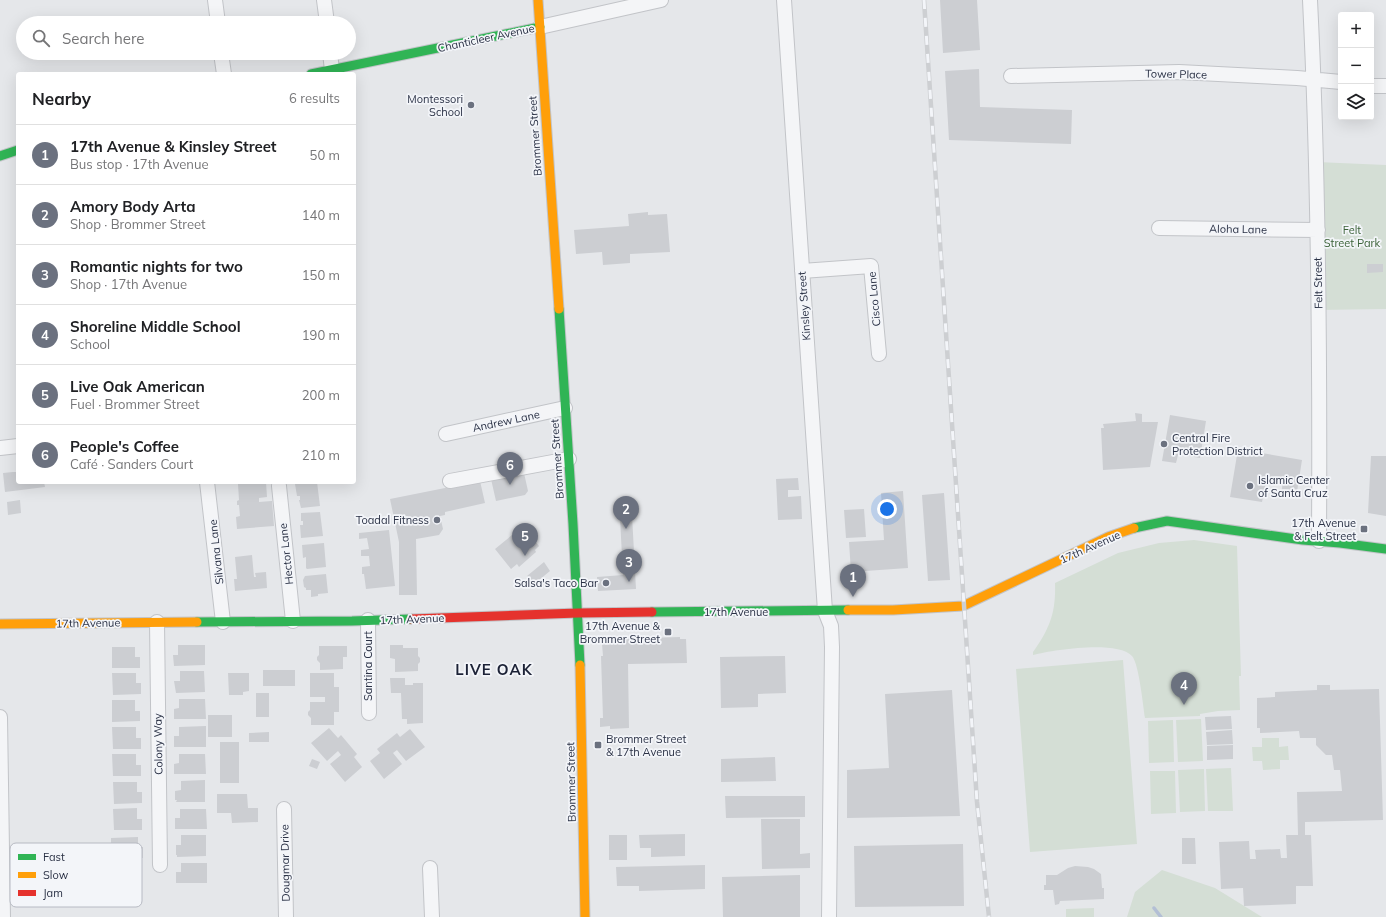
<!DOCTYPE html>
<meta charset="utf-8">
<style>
:root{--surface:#fff;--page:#f2f2f2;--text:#202124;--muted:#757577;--line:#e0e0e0;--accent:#6b717f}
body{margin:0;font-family:Mulish,sans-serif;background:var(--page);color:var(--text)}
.controls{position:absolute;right:12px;top:12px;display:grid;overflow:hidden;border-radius:4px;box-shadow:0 4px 16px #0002}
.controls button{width:36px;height:36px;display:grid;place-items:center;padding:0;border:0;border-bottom:1px solid var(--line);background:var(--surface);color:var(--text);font:20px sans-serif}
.you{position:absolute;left:887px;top:509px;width:14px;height:14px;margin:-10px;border:3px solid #fff;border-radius:50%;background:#1a73e8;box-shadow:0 0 0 6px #1a73e833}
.badge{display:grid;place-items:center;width:26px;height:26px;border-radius:50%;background:var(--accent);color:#fff;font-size:13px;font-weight:700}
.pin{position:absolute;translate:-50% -33px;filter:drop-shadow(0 1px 2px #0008)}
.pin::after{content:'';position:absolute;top:21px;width:14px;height:12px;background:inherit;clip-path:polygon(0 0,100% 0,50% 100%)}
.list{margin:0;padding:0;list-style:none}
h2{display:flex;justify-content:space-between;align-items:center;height:52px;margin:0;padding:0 16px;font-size:17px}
h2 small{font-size:13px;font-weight:400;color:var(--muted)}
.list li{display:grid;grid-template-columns:26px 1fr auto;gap:12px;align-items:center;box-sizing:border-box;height:60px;padding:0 16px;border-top:1px solid var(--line)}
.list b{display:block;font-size:15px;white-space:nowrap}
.list p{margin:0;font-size:13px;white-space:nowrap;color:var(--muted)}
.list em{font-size:13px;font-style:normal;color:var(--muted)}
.icon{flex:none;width:22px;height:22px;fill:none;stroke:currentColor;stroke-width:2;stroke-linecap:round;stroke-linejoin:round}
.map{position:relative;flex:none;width:1386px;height:917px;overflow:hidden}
.search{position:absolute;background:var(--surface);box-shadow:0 4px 16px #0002;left:16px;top:16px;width:340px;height:44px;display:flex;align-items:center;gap:10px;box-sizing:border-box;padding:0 14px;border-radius:22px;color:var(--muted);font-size:15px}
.panel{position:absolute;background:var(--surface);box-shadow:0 4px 16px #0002;left:16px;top:72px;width:340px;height:412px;border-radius:4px}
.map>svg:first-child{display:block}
.green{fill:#d4ded5}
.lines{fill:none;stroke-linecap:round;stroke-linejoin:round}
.stream{stroke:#b3bfd5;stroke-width:3.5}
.building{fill:#ccced2}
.street-casing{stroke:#c2c4c8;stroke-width:16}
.fast-casing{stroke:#c2c4c8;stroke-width:11}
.slow-casing{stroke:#c2c4c8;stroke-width:11}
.jam-casing{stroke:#c2c4c8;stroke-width:11}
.street{stroke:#f4f5f7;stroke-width:14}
.fast{stroke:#30b455;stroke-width:9}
.slow{stroke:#ff9f0a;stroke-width:9}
.jam{stroke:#e5322d;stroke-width:9}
.rail-casing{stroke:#cdcfd2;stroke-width:4.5}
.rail{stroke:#f3f5f9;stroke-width:3;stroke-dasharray:9;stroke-linecap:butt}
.poi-dot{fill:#6b717f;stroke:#f3f5f9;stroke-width:1.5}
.labels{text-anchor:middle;stroke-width:3.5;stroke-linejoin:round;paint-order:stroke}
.street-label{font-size:11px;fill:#2a3145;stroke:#f3f5f9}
.poi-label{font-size:11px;fill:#2a3145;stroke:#f3f5f9;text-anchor:end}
.park-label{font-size:11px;fill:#3a6137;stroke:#f3f5f9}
.district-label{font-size:15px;font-weight:bold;letter-spacing:1px;fill:#1c2236;stroke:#f3f5f9}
.key{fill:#f3f5f9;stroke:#b7bac3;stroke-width:1}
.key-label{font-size:11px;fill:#2a3145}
</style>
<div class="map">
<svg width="1386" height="917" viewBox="0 0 1386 917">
<rect width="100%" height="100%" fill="#e5e7ea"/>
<path class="green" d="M1317,162L1386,165V309L1318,310Z
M1194,540L1237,546L1241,676H1239L1240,710L1218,711L1200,714V716L1145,718C1143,705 1139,664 1132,656C1117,640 1053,650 1033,655V652C1050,628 1056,612 1055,583L1118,553L1159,543Z
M1123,660L1137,844L1030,852L1016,669Z
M1201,719L1203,761L1178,762L1176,720Z
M1173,720L1174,762L1149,763L1148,721Z
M1262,738H1279V747L1288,746L1289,760H1280V769L1263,770L1262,761H1253L1252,747H1262Z
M1231,768L1233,811H1208L1206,769Z
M1204,769L1205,811L1180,812L1178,770Z
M1150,771H1175L1176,813L1151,814Z
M1162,870L1215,888L1262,917H1127L1135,892Z
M1094,908V917H1066V909Z"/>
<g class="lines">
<path class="stream" d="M1154,908L1161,917"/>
</g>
<path class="building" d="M940,0H977L980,50L943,53Z
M979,69L980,107L1072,110L1071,144L949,140L945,71Z
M648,212V215L667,214L670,252L630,254V263L603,265L602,252L576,254L574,230L629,226L628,214Z
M1367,264H1383V272L1367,273Z
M1135,413L1142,414V422H1158L1150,467L1103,470L1101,428H1104L1103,424L1136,421Z
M1170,415L1206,421L1200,458L1189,456V453L1179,451L1176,463L1162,461Z
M1238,449L1302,460L1296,498L1281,496L1283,480L1267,477L1262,502L1230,497Z
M1371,456H1386V516L1368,513Z
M13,472H18V482H44L45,487L5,492L3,473Z
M524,473L528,491L525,495L496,501L491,479Z
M798,478L799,490H788V497L801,496L802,519L778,520L776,479Z
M480,481L485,503L445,512V515L440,516L443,529L439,535L416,539L417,595H399V542L390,499Z
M266,482L267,497L259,498V502L272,501L274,526L237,529L236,517L240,516L239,505H237V501L239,500L238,484Z
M317,482L320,506L301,508L299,500H300V496H297L295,484Z
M903,491L908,568L851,572L849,542L884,540L881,493Z
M944,493L950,580L928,581L922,495Z
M20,500L21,513L8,515L7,502Z
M864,509L866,537L846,538L844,510Z
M320,512L323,536L301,538L300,525H303V521H301V513Z
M625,515H632L636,589L598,591L597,577L623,575L620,518L625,517Z
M523,526L539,546L535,550L536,552L519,567L517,564L511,569L495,549Z
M389,530L395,586L366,589L364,574H362V567L370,566L369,556H361V550L369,549L367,538L359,539V533Z
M324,543L326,567L307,569L306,568V557L303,558L302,545Z
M252,555L254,577H256L255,573L266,572L267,588L235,591L234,579H237L235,557Z
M544,562L550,571L534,584L527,576Z
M326,574L328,593L318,594V596L311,597V590H306V588L304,587L303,580L305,576Z
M608,637L614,639L680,637V639H686L687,663L628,664L629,728L610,729V726L600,727V718H603L601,656H603L602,644L604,640Z
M178,645H205V665L174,666L173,655H178Z
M390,645H403V648H418V656L420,658V662L418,664V671L395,672V659L390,658Z
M319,646H347V657H343V669L320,670V663L317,660V657L319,655Z
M112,647H135V657H140V668H112Z
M785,656L786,693L758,694V707L721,708L720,657Z
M263,670H295V686H263Z
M180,671H204L205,692L176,693L174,681H180Z
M112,673H136V683H141V694L113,695Z
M228,673H249V691L243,692V695H229Z
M310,673H334V687H339V712H334V725H311V718L308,715V712L310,710V702H325V697H310Z
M390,678H405V685H413V683H423V723L407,724V719H402L401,693H391Z
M1317,685H1330V690L1379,689L1383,820L1305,822V835H1311L1313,886H1296V904L1244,906L1243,888L1221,889L1219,842L1249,841L1250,859H1256L1255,850L1280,849L1281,858H1287L1286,835H1298L1297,792L1342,791L1340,770H1334L1332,755H1326L1316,745V738H1300L1299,731L1260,733V728H1257V698L1275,697V692L1317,690Z
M952,690L960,816L847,818V770L889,768L885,694Z
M256,693H269V717H256Z
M179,699H205L206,719H174V709L179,708Z
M112,700H135V711H140V721L112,722Z
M208,715H232V737H208Z
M1231,716L1232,729L1206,730L1205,717Z
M206,726V747H174V736H179V727Z
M112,727H136V738H141V749H113Z
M329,728L338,738L341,735L357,754L354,757L362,767L345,782L330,764L341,755L338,751L327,761L311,743Z
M410,729L425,747L406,761L397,750L393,753L402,764L384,779L370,761L380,753L377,749L397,733L400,737Z
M1232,730L1233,744L1207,745L1206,732Z
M269,732V742H249V733Z
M220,742H239V783H220Z
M1233,745V759L1207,760V746Z
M112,754H136V765H141V776H113Z
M179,754H205L206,774H174V764L179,763Z
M775,757L776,781L721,782V759Z
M312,759L320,762L317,769L309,766Z
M205,780V802H176L177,800H175V791L181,790V781Z
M113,782H137V792H142V803L114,804Z
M217,794H247L248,808H258V822L232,823L231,813H217Z
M725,796H805V817L726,818Z
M137,808V819H142V830H114L113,809Z
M180,809H206L207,829H175V818H180Z
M761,819H800V854L810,853V868L762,869Z
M685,834V856L651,857V848H640L639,835Z
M181,835H206V856L177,857V855H176V845H181Z
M609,835H627V860H609Z
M138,837V847H143V858H111V838Z
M1182,838H1195L1196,864H1182Z
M963,844L964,906L855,907L854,846Z
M181,863H207V883H176V872H181Z
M705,865V889L639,891V886H617L616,867Z
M1075,866L1088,867L1094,869L1101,874L1102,888H1104V899L1060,901L1059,904L1055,905L1053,890H1044V885H1046V875H1057L1068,868Z
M800,875V917H723L722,877Z"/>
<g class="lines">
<defs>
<path id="street" d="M215,0L218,23
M324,0L327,23
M784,0L825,611L831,626L832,647L829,917
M1310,0C1319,180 1320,361 1319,541
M540,27L661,0
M221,53L224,74
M330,53L332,70
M1011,76L1179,72L1297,78L1341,82
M1371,86H1386
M1159,228L1318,230
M802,271L871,266L879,354
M446,434L565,408
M0,448L18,446
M450,481L569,459
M207,482L223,622
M279,486L293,621
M368,620L369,713
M157,622L160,865
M0,717L3,917
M284,809L286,917
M430,868L432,917"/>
<path id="fast" d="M311,74L540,27
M0,156L18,150
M559,309L573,524L580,665
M1134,528L1167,521L1303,540L1340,543L1386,549
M652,612L848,610
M197,622L352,621L411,619"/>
<path id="slow" d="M538,0L559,309
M848,610H893L963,606L1108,537L1134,528
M0,624L197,622
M580,665L585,917"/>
<path id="jam" d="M411,619L578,613L652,612"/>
</defs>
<use href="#street" class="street-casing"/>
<use href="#fast" class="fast-casing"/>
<use href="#slow" class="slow-casing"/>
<use href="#jam" class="jam-casing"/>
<use href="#street" class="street"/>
<use href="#fast" class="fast"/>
<use href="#slow" class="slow"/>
<use href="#jam" class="jam"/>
<defs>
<path id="rail" d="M924,0L977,802L989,917"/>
</defs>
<use href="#rail" class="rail-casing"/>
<use href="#rail" class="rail"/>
</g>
<g class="poi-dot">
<circle cx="471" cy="105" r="4"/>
<circle cx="1164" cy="444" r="4"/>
<circle cx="1250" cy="486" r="4"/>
<circle cx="437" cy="520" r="4"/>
<rect x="1360" y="525" width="8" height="8" rx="2"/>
<circle cx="606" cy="583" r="4"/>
<rect x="664" y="628" width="8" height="8" rx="2"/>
<rect x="594" y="741" width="8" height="8" rx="2"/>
</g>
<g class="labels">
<g class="street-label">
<text transform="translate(486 38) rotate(-12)" y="4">Chanticleer Avenue</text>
<text transform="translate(1176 74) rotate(1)" y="4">Tower Place</text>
<text transform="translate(535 136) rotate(-94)" y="4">Brommer Street</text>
<text transform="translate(1238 229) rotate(1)" y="4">Aloha Lane</text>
<text transform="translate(1318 283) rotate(-91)" y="4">Felt Street</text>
<text transform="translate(874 299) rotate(-95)" y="4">Cisco Lane</text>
<text transform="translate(804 306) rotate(-94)" y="4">Kinsley Street</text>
<text transform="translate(506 421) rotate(-12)" y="4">Andrew Lane</text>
<text transform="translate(557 459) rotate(-94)" y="4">Brommer Street</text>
<text transform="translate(1090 547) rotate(-24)" y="4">17th Avenue</text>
<text transform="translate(216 552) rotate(-96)" y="4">Silvana Lane</text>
<text transform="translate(286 554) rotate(-96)" y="4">Hector Lane</text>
<text x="736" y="616">17th Avenue</text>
<text transform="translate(412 619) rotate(-2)" y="4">17th Avenue</text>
<text transform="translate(88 623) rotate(-1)" y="4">17th Avenue</text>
<text transform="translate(368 666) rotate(-90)" y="4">Santina Court</text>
<text transform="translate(158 744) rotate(-91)" y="4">Colony Way</text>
<text transform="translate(571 782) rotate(-91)" y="4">Brommer Street</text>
<text transform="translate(285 863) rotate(-91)" y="4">Dougmar Drive</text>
</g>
<g class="poi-label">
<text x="463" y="103">Montessori<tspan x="463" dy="13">School</tspan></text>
<text x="1172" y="442" text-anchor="start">Central Fire<tspan x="1172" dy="13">Protection District</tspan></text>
<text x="1258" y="484" text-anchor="start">Islamic Center<tspan x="1258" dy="13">of Santa Cruz</tspan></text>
<text x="429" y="524">Toadal Fitness</text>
<text x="1356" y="527">17th Avenue<tspan x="1356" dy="13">&amp; Felt Street</tspan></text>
<text x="598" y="587">Salsa's Taco Bar</text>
<text x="660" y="630">17th Avenue &amp;<tspan x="660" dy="13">Brommer Street</tspan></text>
<text x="606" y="743" text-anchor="start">Brommer Street<tspan x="606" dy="13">&amp; 17th Avenue</tspan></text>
</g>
<g class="park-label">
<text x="1352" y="234">Felt<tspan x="1352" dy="13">Street Park</tspan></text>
</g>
<g class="district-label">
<text x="494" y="675">LIVE OAK</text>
</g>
</g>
<rect x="10" y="843" width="132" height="64" rx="6" class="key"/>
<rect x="18" y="854" width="18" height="6" fill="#30b455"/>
<rect x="18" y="872" width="18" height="6" fill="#ff9f0a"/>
<rect x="18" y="890" width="18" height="6" fill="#e5322d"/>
<g class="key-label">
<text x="43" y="861">Fast</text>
<text x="43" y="879">Slow</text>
<text x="43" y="897">Jam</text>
</g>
</svg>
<div class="controls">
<button>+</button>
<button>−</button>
<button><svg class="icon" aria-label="layers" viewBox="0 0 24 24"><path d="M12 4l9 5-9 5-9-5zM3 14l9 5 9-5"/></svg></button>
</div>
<div class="you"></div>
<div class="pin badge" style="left:853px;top:597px">1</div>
<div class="pin badge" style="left:626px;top:529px">2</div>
<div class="pin badge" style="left:629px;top:582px">3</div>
<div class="pin badge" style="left:1184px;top:705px">4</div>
<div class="pin badge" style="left:525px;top:556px">5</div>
<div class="pin badge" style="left:510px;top:485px">6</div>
<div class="search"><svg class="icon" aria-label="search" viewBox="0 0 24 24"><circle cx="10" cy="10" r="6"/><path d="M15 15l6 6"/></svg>Search here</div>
<section class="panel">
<h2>Nearby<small>6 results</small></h2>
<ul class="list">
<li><span class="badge">1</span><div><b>17th Avenue &amp; Kinsley Street</b><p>Bus stop · 17th Avenue</p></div><em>50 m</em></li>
<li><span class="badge">2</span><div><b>Amory Body Arta</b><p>Shop · Brommer Street</p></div><em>140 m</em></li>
<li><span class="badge">3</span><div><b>Romantic nights for two</b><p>Shop · 17th Avenue</p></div><em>150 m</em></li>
<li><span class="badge">4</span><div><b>Shoreline Middle School</b><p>School</p></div><em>190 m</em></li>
<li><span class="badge">5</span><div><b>Live Oak American</b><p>Fuel · Brommer Street</p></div><em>200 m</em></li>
<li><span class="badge">6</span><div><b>People's Coffee</b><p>Café · Sanders Court</p></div><em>210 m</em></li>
</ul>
</section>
</div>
